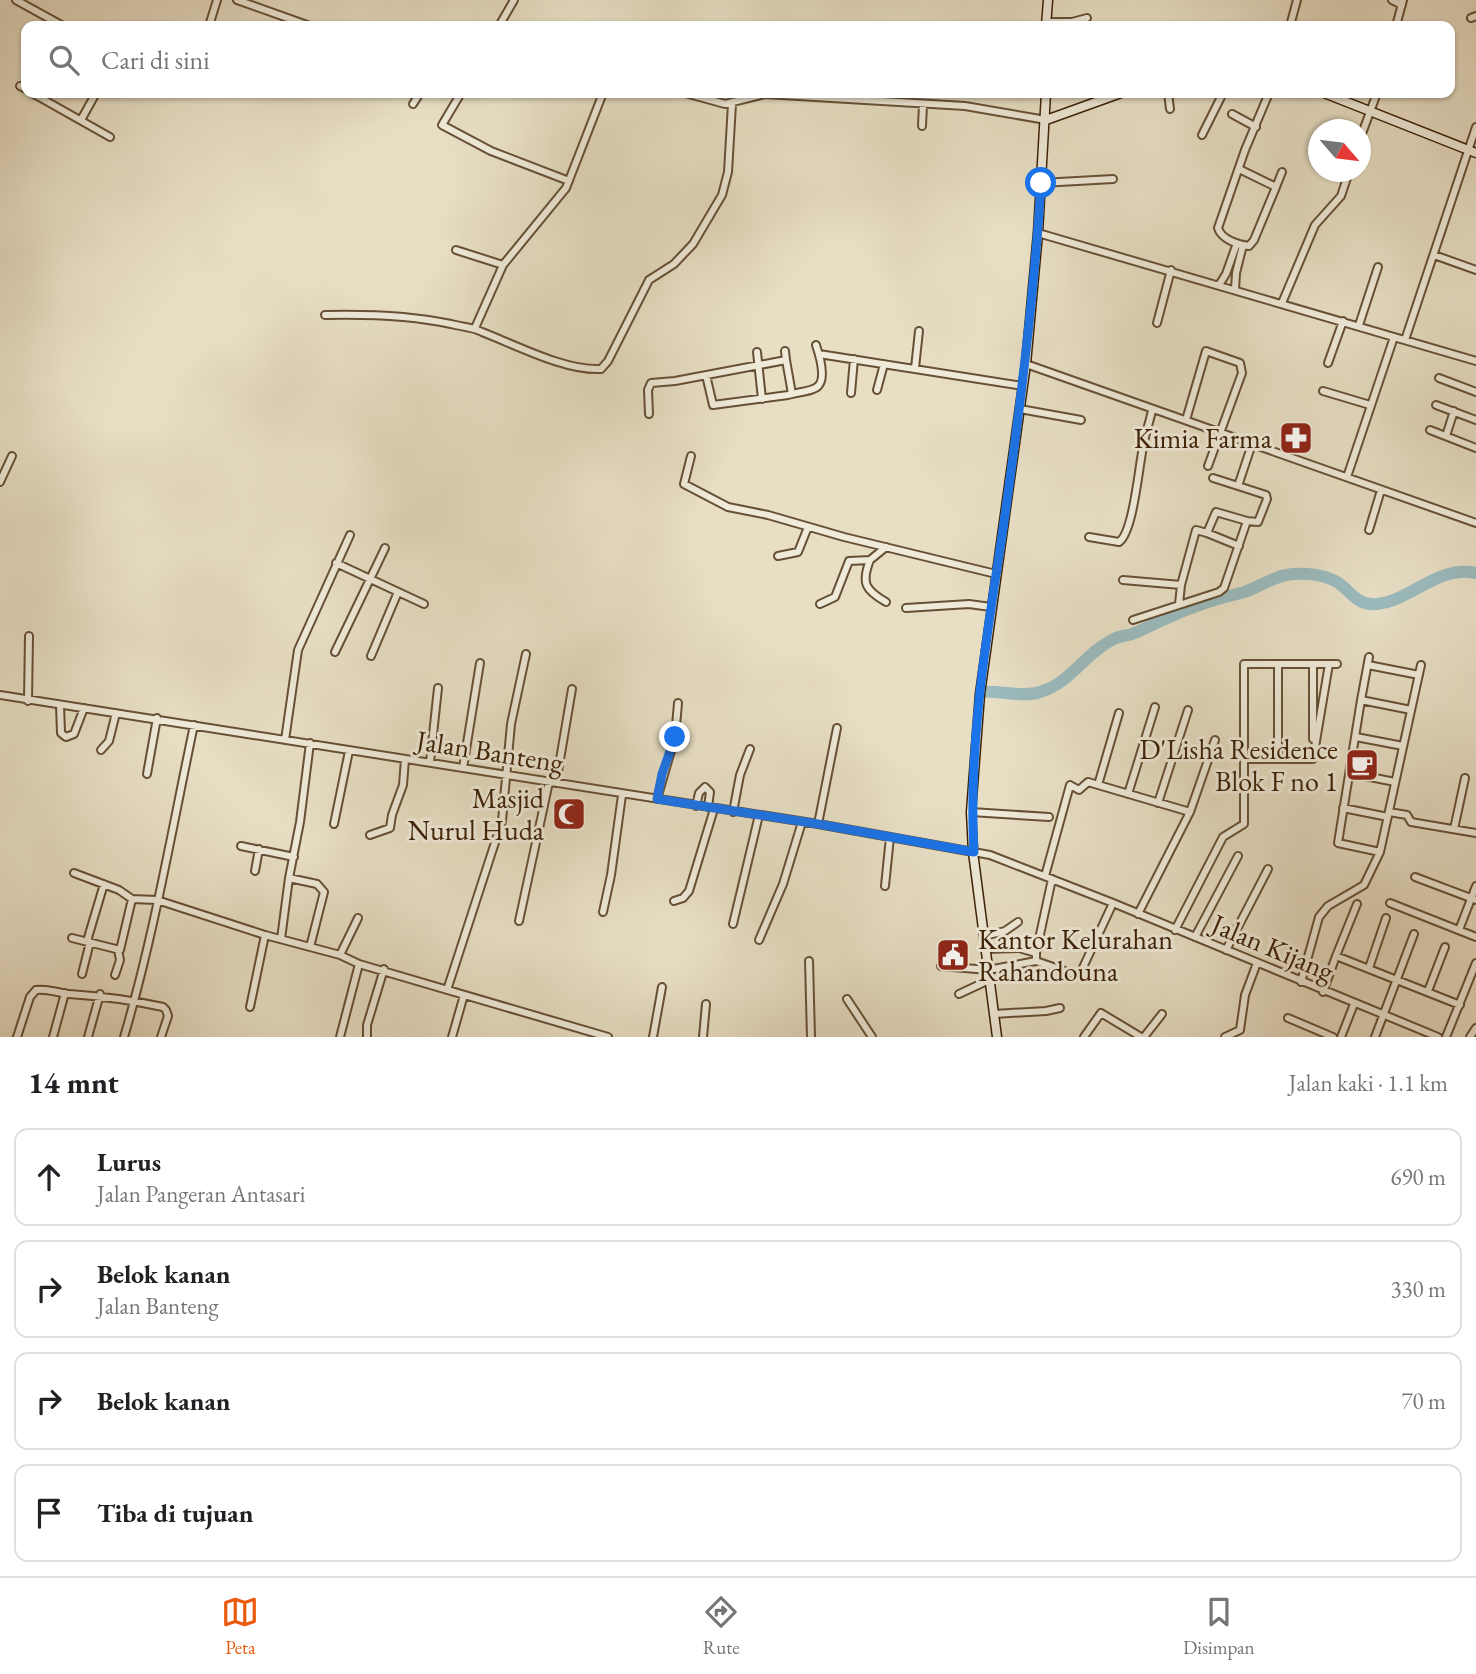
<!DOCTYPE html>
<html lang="id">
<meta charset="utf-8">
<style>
:root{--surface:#fff;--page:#f2f2f2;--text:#202124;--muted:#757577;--line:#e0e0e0;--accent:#ea580c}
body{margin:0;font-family:"EB Garamond",serif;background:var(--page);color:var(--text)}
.compass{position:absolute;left:1308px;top:119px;width:63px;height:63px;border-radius:50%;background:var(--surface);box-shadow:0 2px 5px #0004;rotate:118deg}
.stop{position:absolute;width:21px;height:21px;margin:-16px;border:5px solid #1a73e8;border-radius:50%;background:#fff}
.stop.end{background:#1a73e8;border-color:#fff;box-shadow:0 2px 7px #0008}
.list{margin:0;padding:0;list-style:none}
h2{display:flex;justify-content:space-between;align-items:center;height:91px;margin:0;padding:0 28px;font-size:30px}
h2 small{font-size:23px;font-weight:400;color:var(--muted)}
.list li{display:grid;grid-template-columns:46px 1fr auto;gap:21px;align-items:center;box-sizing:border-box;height:98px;margin:0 14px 14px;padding:0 14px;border:2px solid var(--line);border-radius:14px}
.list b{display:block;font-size:26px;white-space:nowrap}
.list p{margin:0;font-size:23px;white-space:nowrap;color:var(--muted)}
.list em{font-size:23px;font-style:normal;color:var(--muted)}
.icon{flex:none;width:38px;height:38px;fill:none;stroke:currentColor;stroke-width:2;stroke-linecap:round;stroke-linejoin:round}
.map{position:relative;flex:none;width:1476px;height:1037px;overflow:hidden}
.search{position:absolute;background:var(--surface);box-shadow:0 2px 5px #0004;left:21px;right:21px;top:21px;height:77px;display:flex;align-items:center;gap:18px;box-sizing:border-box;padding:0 24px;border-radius:14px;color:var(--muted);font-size:26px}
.sheet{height:539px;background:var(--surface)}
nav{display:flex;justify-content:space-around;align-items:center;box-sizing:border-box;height:98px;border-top:2px solid var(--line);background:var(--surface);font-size:19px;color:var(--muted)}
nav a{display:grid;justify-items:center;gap:4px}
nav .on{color:var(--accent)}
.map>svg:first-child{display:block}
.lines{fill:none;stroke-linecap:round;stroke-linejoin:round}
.river{stroke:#9ababd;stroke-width:12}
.street-casing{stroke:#665035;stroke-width:10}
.secondary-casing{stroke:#3b2005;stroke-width:11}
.street{stroke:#efead9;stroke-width:6}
.secondary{stroke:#efead9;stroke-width:8}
.route{stroke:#1a73e8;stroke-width:9}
.labels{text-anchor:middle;stroke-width:6;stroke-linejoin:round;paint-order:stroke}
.poi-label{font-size:28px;fill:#3b2005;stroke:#efead9;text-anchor:end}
.street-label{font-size:28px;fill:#3b2005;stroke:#efead9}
</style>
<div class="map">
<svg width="1476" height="1037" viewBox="0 0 1476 1037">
<rect width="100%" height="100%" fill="#e7dec4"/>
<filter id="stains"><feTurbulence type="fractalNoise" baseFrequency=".00286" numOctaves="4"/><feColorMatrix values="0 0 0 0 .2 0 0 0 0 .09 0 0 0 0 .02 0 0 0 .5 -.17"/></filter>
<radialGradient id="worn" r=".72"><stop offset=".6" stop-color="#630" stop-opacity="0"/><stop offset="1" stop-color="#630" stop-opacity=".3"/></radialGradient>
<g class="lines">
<path class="river" d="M982,692C1000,690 1023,698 1040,692C1071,683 1084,654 1112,640C1118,636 1126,636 1132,634C1152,626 1171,615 1191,608C1207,602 1224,597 1241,593C1257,589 1270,578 1286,575C1302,572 1323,574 1337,582C1352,592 1357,606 1377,604C1413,600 1437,565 1476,573"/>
<defs>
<path id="street" d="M16,0L63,26
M237,0L310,26
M1392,0L1402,5
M1471,18L1476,16
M1046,22H1072L1087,18
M209,26L217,0
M328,26H345
M499,26L514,0
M1290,26L1297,0
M1396,26L1403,0
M20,86L26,89
M32,93L110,137
M461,93L442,125L491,151L569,181
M685,93L725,104L765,94L965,106L1046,120
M1168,93L1170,109
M413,104L420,93
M1232,114L1256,127
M81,120L96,93
M922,126L923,104
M1202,135L1223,93
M1360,139L1377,93
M1239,169L1276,187L1254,240L1249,246C1238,245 1221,239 1218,228L1245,150L1269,93
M1041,183L1113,179
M1276,187L1282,172
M1038,233L1476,361
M456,250L503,265
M1434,255L1476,270
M1219,285L1226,274L1237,243
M1235,290L1236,273L1243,245
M1282,303L1315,225L1341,196L1349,172
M325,315C368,314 409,315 451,324C462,327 473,327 482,332C516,345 565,371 601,369L608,361L649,280L674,264L693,244L722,195L728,172L732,104
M1157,323L1171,270
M1359,325L1378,267
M475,328L503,265L566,188L603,93
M1405,340L1476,127
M757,352L762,399
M819,354L1023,386
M1328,363L1343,321
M1026,364L1476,523
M915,368L919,331
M706,375L713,405L788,395L792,394L786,360
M1439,378L1476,392
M877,390L884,364
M1323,391L1370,405
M851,393L854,359
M792,394C799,392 815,391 819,385C826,376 819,354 816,345
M1436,405L1476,420
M1020,409L1081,420
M649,414L648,390L651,383L675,381L786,360L785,351
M1186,420L1206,351L1240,363L1242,373L1208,466
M1430,430L1476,448
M1446,436L1454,411
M691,456L684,484L728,507L768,515L844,537L996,574
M1347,477L1394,337
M1213,478L1238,486
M0,482L12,456
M1369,530L1381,490
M1207,533L1239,546
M1089,537L1119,542C1134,532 1139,462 1144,442C1146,431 1150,421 1152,410
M778,556L798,552L808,527
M870,560C861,583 865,590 886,602
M336,563L424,604
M1123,580L1181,585L1196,530L1207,533L1216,512L1247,521
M820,604L835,597L849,561L870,560L886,547
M1179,604L1181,585
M906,608L969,604L991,607
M1133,620L1219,592L1224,588L1247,521L1258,522L1267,499L1266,495L1238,486L1252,444
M335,652L385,548
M371,656L398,592
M1278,664V759
M1313,664V739
M1368,665L1419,675
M0,695L818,824L990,855L1113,903L1438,1037
M1361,700L1369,657
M28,701L29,636
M60,705L61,733L66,737L74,734L84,708
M1356,737L1403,746
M285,740L298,650L350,535
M101,750L109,741L116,713
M1245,759H1313
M1313,759L1329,664
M430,762L438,688
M463,768L480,663
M1350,773L1395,782
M147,774L157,718
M556,783L572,689
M1098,785L1119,713
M1128,794L1155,707
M657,799L675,737L678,703
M1158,803L1188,710
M696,806L699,793L705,787L710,792L708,807
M1343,808L1388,817
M733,812L740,775L750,749
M971,812L1049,817
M1389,812L1407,815L1411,822L1476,833
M334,824L349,751
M818,824L837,728
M1454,829L1465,778
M370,835L390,828L392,815L403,785L405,759
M241,846L294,857
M1380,852L1338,843L1361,700L1411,710
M255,871L259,849
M74,873L119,890L132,899L157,900L265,935L340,955L359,964L608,1037
M1045,876L1070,785L1079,790L1088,782L1190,812
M1415,877L1476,900
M289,878L300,822L310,743
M885,886L890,837
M674,901L683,898L689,891L714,809
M1390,903L1476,937
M603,912L611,875L622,795
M1138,914L1190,812L1215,740
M519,921L549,782
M733,924L759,815
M1175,930L1223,837L1244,824V664H1337
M1459,930L1476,886
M984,936L1005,931L1018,922
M1195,937L1238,856
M72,938L120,950L132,899
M281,939L289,878L317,884L324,892L310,947
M759,940L783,884L802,822
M87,941L104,884
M986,949L1019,948L1036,953V961L1079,976L1113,903
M1226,950L1268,869
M1036,953L1052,879
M340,955L358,918
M1336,956L1357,904
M809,961L811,1037
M941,966L988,970L1036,961
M1369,968L1386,918
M82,974L90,942
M115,975L120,960L118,950
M1301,982L1319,917L1328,906L1364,885L1380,852L1421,665
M447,990L502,821L511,724L526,654
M1428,991L1445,947
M1323,992L1336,956L1460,1005
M959,994L989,980
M847,999L872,1037
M250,1007L265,935
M994,1014L1046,1011L1060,1008
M1288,1018L1333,1037
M17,1037L30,997L36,990C47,988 57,993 69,994C101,996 131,1000 163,1007L166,1010L168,1016L161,1037
M53,1037L65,993
M88,1037L100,994
M124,1037C154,935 172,829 194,725
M340,1037L359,964
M367,1037V1025L384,969
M452,1037L464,995
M653,1037L662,987
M703,1037L706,1004
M1084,1037L1101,1013L1141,1037
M1144,1037L1162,1014
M1225,1037L1240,1030L1245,995L1257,963
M1341,1037L1354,1004
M1375,1037L1414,934
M1446,1037L1476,963
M1470,1037L1476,1028"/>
<path id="secondary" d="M1046,26L1048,0
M1324,93L1476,153
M1046,120L1121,93
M997,1037L973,852L971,812L980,694L1026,364L1038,233L1046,93"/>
</defs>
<use href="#street" class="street-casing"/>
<use href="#secondary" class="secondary-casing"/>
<use href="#street" class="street"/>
<use href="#secondary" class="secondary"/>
</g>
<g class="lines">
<path class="route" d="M675,737L662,774L657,799L818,824L974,852C968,747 986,640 1002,536C1019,418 1034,301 1041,183"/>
</g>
<defs>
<symbol id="pharmacy-square" viewBox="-11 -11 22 22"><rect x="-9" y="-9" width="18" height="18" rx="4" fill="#8f2418" stroke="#efead9"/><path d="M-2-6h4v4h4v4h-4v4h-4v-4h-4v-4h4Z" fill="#fff"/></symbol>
<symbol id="cafe-square" viewBox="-11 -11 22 22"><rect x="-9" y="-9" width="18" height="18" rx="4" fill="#8f2418" stroke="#efead9"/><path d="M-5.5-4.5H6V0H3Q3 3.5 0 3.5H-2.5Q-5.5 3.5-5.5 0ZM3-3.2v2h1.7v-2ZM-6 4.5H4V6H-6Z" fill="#fff"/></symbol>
<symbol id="mosque-square" viewBox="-11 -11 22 22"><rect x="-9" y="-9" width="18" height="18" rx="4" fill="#8f2418" stroke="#efead9"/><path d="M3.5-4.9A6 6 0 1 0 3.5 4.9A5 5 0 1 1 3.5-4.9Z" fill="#fff"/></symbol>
<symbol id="civic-square" viewBox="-11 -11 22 22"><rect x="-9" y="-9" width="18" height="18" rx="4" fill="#8f2418" stroke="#efead9"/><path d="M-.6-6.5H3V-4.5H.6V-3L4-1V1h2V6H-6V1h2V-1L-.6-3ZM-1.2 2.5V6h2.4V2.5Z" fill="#fff"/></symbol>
</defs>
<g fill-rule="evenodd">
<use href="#pharmacy-square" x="1277" y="419" width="38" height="38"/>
<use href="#cafe-square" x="1343" y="746" width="38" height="38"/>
<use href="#mosque-square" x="550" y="795" width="38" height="38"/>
<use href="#civic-square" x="934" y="936" width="38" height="38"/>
</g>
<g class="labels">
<g class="poi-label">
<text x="1272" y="448">Kimia Farma</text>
<text x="1338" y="759">D'Lisha Residence<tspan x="1338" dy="32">Blok F no 1</tspan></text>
<text x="544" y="808">Masjid<tspan x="544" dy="32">Nurul Huda</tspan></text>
<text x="978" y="949" text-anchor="start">Kantor Kelurahan<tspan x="978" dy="32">Rahandouna</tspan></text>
</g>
<g class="street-label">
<text transform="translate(490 751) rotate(9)" y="10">Jalan Banteng</text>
<text transform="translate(1273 947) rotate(23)" y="10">Jalan Kijang</text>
</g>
</g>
<rect width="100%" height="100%" filter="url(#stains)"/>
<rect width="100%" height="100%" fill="url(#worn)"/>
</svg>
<svg class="compass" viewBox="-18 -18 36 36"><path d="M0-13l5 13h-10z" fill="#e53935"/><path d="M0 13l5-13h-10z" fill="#757577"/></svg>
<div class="stop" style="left:1041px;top:183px"></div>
<div class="stop end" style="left:675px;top:737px"></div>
<div class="search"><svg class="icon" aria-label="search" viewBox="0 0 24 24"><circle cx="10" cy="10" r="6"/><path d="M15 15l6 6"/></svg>Cari di sini</div>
</div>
<section class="sheet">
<h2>14 mnt<small>Jalan kaki · 1.1 km</small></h2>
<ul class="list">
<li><svg class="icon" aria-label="ahead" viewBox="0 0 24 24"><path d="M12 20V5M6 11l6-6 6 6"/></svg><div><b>Lurus</b><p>Jalan Pangeran Antasari</p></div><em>690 m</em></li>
<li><svg class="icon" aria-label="right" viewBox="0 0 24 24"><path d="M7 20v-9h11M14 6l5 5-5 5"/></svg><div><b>Belok kanan</b><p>Jalan Banteng</p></div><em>330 m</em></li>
<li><svg class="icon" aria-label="right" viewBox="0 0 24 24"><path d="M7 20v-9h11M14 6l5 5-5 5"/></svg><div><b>Belok kanan</b></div><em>70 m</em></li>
<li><svg class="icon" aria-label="arrive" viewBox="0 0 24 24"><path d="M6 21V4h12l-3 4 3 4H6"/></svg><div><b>Tiba di tujuan</b></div></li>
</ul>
</section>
<nav>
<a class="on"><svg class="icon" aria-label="map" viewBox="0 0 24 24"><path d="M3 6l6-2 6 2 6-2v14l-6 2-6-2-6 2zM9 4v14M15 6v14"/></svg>Peta</a>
<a><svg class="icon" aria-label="directions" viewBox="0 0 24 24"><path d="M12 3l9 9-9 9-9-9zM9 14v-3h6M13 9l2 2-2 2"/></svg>Rute</a>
<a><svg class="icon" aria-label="saved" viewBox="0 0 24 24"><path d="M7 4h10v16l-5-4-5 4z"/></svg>Disimpan</a>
</nav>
